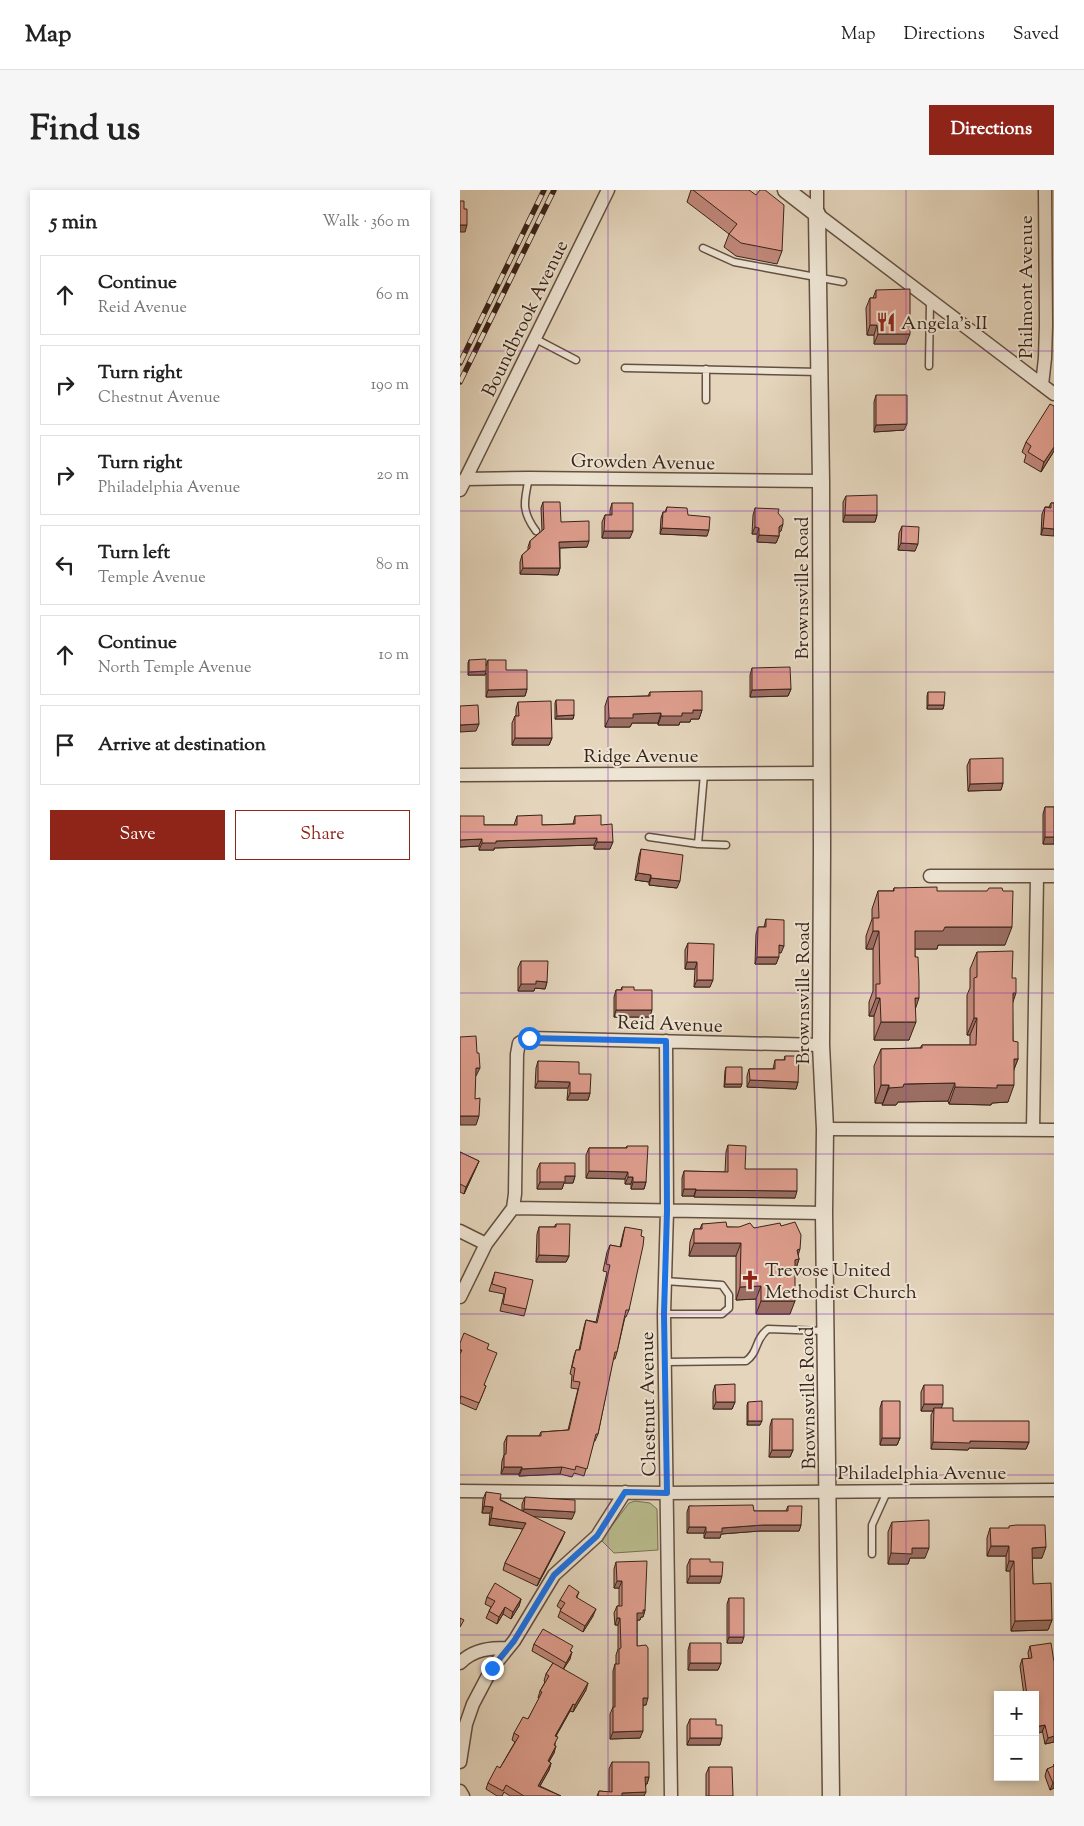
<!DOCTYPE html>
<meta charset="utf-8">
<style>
:root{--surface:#fff;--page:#f6f6f6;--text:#222;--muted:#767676;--line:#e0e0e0;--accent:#8f2418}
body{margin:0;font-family:"Sorts Mill Goudy",serif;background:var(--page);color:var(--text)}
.controls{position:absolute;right:15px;bottom:15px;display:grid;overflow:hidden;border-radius:0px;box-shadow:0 2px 8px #0003}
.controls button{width:45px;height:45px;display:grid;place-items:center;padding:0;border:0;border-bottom:1px solid var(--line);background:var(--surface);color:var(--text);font:25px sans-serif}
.stop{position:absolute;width:15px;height:15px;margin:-11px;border:4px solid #1a73e8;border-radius:50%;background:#fff}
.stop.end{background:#1a73e8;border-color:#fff;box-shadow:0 1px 5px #0008}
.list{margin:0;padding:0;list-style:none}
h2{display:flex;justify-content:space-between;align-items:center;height:65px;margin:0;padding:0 20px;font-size:21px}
h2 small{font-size:16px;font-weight:400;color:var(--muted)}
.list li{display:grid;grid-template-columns:32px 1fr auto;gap:15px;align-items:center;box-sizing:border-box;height:80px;margin:0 10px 10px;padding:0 10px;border:1px solid var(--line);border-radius:0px}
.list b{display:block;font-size:19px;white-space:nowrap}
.list p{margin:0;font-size:16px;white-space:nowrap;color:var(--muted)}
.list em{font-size:16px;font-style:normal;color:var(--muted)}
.actions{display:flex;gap:10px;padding:15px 20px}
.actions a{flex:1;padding:11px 0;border:1px solid var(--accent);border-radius:0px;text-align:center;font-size:18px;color:var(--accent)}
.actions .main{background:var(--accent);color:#fff}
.icon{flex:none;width:28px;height:28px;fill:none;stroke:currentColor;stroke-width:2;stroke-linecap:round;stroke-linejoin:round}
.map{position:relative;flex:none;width:594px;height:1606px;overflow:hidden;border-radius:0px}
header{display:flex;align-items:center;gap:30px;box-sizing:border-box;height:70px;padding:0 25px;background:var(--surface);border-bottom:1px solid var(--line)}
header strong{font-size:24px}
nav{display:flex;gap:28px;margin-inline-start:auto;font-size:18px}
.intro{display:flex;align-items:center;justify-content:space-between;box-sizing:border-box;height:120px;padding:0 30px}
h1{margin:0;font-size:35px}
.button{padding:12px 22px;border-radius:0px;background:var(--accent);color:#fff;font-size:18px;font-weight:700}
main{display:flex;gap:30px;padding:0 30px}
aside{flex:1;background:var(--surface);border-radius:0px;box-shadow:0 2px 8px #0003}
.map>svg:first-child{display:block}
.green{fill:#b9bc8d;stroke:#797053}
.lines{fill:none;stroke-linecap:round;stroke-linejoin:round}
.service-casing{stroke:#645042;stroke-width:9}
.minor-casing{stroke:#645042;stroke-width:15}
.tertiary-casing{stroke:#645042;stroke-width:19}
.service{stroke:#ede4d3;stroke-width:6}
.minor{stroke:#ede4d3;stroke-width:12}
.tertiary{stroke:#ede4d3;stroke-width:16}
.rail-casing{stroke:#392319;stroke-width:5.5}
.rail{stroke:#ede4d3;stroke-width:4;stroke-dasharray:11;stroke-linecap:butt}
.wall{fill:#bf8779;stroke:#392319}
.shaded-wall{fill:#9b6e63;stroke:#392319}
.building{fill:#de9d8d;stroke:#392319}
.route{stroke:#1a73e8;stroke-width:6}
.grid{fill:none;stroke:#7b2cbf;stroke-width:1;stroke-opacity:0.55}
.labels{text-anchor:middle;stroke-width:4;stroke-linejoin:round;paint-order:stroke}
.street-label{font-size:19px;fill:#392319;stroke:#ede4d3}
.poi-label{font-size:19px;fill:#392319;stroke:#ede4d3;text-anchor:start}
</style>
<header>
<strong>Map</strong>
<nav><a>Map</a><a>Directions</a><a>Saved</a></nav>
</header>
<div class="intro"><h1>Find us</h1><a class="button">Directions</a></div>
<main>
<aside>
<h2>5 min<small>Walk · 360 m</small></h2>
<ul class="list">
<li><svg class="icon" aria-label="ahead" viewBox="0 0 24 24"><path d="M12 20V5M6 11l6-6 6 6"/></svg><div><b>Continue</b><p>Reid Avenue</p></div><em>60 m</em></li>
<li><svg class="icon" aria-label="right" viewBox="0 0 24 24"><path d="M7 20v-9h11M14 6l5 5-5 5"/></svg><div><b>Turn right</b><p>Chestnut Avenue</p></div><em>190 m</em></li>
<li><svg class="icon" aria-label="right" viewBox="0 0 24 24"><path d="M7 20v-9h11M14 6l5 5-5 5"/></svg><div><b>Turn right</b><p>Philadelphia Avenue</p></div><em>20 m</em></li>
<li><svg class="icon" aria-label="left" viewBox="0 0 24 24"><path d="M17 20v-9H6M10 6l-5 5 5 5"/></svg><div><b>Turn left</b><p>Temple Avenue</p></div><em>80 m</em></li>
<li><svg class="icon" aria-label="ahead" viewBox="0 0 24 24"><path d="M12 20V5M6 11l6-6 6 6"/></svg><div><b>Continue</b><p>North Temple Avenue</p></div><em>10 m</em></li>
<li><svg class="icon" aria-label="arrive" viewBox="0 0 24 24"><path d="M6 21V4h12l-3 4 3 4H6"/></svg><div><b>Arrive at destination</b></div></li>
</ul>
<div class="actions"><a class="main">Save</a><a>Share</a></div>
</aside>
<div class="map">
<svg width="594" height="1606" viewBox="0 0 594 1606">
<rect width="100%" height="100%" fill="#e4d5bc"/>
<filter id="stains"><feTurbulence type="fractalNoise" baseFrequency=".004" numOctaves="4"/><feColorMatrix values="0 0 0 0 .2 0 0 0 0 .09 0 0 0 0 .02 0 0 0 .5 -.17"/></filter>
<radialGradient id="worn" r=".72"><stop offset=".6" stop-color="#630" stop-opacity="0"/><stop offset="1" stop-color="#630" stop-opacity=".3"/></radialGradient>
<path class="green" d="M175,1311L190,1313L197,1319L198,1360L154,1363L141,1350L169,1313Z"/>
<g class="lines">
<defs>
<path id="service" d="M243,58L274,72L383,92
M74,148L116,170
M469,176L470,111
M165,178L359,182
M246,179V210
M69,288C64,311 61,321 76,341
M189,647L238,654L244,584
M238,654L266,655
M204,1124H262L269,1118V1105L262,1095L205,1091
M206,1172L286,1171C299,1162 294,1150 308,1139L364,1141
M412,1364V1335L427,1302"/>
<path id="minor" d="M357,0V24L594,204
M582,195L585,168L586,135L585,0
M5,289L69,288L361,291
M0,300L148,0
M0,585L362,583
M470,686H594
M206,851L207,1021L204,1124L211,1606
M365,939L594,940
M573,940L577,686
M53,1018L364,1023
M0,1041L26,1054
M0,1107L26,1054L53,1018L55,1004L57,864L59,853L69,848L361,855
M0,1301L207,1303L594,1300
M0,1473C14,1459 30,1458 48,1458
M0,1572L6,1534L13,1514L32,1478L54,1451L94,1385L137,1346L165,1302
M0,1601L3,1606"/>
<path id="tertiary" d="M326,0L357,24L361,291L362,659L361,855L365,939L364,1023L371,1606"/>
</defs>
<use href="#service" class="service-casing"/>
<use href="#minor" class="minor-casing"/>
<use href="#tertiary" class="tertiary-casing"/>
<use href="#service" class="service"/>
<use href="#minor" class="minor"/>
<use href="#tertiary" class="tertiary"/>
<defs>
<path id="rail" d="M0,173L84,0
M0,192L94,0"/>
</defs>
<use href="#rail" class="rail-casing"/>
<use href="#rail" class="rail"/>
</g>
<path class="wall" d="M231,0H289L322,61L317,74L276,66L264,57L269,44L227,12Z
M416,100L446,154H414V145H407L406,118L410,108H413Z
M416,205L444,240L414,242V212Z
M566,252L594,261L581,282L564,272L566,265L562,262Z
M386,306L417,325L415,332H383V312Z
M83,312L101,332L127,357L100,358V378L98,385L60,384V372L62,365L68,360V357L70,351L82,341L81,318Z
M152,313L170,348H142V332L145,325H150V320Z
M591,313H594L581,345L582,324L585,317H589Z
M207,317L228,325L247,346L200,344L201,328L203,322H205Z
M295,318L318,323L321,341L319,342V346L316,353L297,352V344H292L293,325Z
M442,336L455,361L438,360L439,343Z
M9,470L26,476L28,470L67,499L65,506L26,507V483L25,485H8V473Z
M292,478L331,499L328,506L290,507V485Z
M190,502L242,520L239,529H231L230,532H220L219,535H198V533H172L170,537H145V516L148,507L188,506Z
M468,502L484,515L483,519H467V506Z
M96,510L114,525L113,529H95V513Z
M58,512L92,548L89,555H52V533L55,526H56V519Z
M510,569L543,593L541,600L508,601L507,576Z
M585,617H594V654H583V624Z
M0,626L24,635H54L57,626L82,635L113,634L115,626L141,635L150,659H134V655L34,658V660H19V656L0,657Z
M181,659L217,698L189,695V692L175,690L179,666Z
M434,698L477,701L545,755H478L477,759H455V819L449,850H414V826H409V812L413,801V759H406V746L412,729V719L418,701H433Z
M306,729L321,763L319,762L316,774H295L296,744L298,737H304Z
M228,753L250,797H234L235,779H225V760Z
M517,762L552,788L553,851L558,869L554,879L548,912L532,913L531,915L489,914L488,911L438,912L436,915H422L423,913H415L414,876L421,859L460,858L462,855H510V845H507V805L510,798V779Z
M61,771L87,792L85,799L75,798L74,801H58V778Z
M162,797L174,800L190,827H154V807L156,800H161Z
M325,866L338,892L336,899L287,897V886L289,879H313L315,870H324Z
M78,871L119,884L130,903L128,910H107L108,898H75L76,878Z
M266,877L281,897H264L265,881Z
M268,955L285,979L335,1008L234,1007V1006H222V988L224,981L265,982L266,962Z
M167,956L186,992L184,999H171V994H165V989L126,988V965L129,958H166Z
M0,962L19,971L4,1004L0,1002Z
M80,973L115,986L113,993H104L102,999H77V980Z
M96,1034L109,1066L106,1072H76L77,1044L79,1037H94Z
M242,1034L267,1037L294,1038L338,1065L339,1069L335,1081L330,1124H296V1109L276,1110V1066H229L230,1052L234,1039H240Z
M165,1037L169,1120L166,1127H165L157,1162L155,1169H153L138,1244L135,1251H134L124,1286L114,1283L112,1287L100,1284L59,1286V1284H41L42,1271L44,1265V1253L47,1246H79L81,1242L108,1240L118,1199L111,1198L112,1185L110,1184L114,1166L116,1160H119L124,1137L126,1130L136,1132L147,1082L143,1081L147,1062L150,1055L160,1057L163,1044Z
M35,1082L66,1119L64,1126L40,1121L44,1104L29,1101Z
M0,1153L27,1159L24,1195L26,1196L16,1220L0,1213Z
M255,1195L275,1212L272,1219H253V1202Z
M464,1195L481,1218L493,1231L569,1252L566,1259L509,1258L508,1260L471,1259V1225L473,1221H461V1202Z
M422,1211L440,1248L437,1255H420V1218Z
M288,1212L300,1235H287V1215Z
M312,1229L333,1260L330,1267H309L310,1236Z
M26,1302L62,1321V1314L65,1307L112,1329L72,1326L102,1349L77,1396L43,1380L45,1373L63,1339L29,1335L30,1323H22L23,1309Z
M229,1316L294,1321H326L328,1316L341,1335L339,1341H300L261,1344L260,1348H244V1343H227V1322Z
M432,1332L465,1368H450L448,1374H428V1342Z
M530,1338L582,1368H572L573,1394L592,1430L588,1440L551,1441L550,1381H546V1366H527V1348Z
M230,1369L250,1372L260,1393H227V1376Z
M156,1372L185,1420L183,1427H181L180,1430H177V1456L186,1515H183L180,1548L150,1549V1524L153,1517V1481L155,1474H156V1465L158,1459V1435H155L154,1423L157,1416H159V1398H154V1379Z
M119,1402L117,1407L133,1426L123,1442L98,1427L101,1419L97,1416L100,1410Z
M27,1407L61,1409L59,1416L51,1429L43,1424L37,1434L26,1428L31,1417L25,1414Z
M269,1408L282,1453H267V1414Z
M230,1453L261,1473L258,1480H228V1460Z
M74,1454L111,1461L110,1469L103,1479L126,1500L113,1522L110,1521L96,1546L94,1563L89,1572L91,1573L89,1580L80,1596L101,1606H50L44,1602L42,1606H37L26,1599L28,1593L40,1578L55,1552L52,1550L54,1543L68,1529L79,1509L78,1508L80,1501L85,1492L84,1491L86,1484L93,1473L72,1461Z
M570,1456L594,1552L585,1554L575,1505H564L560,1476L562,1469H569L568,1463Z
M230,1529L256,1535L260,1555H227V1536Z
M152,1572L189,1587L187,1594H186L184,1606H137L139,1601L149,1602V1579Z
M594,1574V1598L590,1600L585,1586L587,1579L593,1577Z
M249,1577L273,1606H246V1584Z"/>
<path class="shaded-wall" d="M0,35H7L5,42H0Z
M410,135H417L414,145H407Z
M418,144H450L446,154H414Z
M447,234L444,240L414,242L416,235Z
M594,257V261L581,282L584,272Z
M385,325H417L415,332H383Z
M323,334L321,341L317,344L319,337Z
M295,337L299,338L297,344H292Z
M202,338L249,340L247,346L200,344Z
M583,338L594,339V346L581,345Z
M144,341H173L170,348H142Z
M299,345L319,346L316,353L297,352Z
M129,351L127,357L97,358L99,352Z
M441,353L458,354L455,361L438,360Z
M63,378H100L98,385L60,384Z
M26,481L25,485H8L9,482Z
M67,499L65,506L26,507L28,500Z
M331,499L328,506L290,507L292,500Z
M468,515H484L483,519H467Z
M233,520H242L239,529H231L230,532H220L219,535H198L201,526L222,523Z
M201,523L198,533H172L170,537H145L149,528L173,524Z
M114,525L113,529H95L97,526Z
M19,534L16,541L0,542V535Z
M55,548H92L89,555H52Z
M543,593L541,600L508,601L510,594Z
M585,647H594V654H583Z
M137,648L134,655L34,658V660H19L22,653L36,651Z
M22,649L19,656L0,657V650Z
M137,652H153L150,659H134Z
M178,683L191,685L189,692L175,690Z
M191,688L220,691L217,698L189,695Z
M485,737H552L545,755H478L477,759H448L455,741Z
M413,741H419L413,759H406Z
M319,755L324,756L321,763L317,762Z
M297,767H319L316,774H295Z
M227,772H237L235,779H225Z
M237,790H253L250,797H234Z
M76,791L87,792L85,799L75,798L74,801H58L61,794Z
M553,803H556L550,821Z
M416,808H420L414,826H409Z
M455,808H459L453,826Z
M156,820H192L190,827H154Z
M514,828H517L510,845H507Z
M421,832H456L449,850H414Z
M554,869H558L551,887Z
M16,878H20L16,886H13Z
M290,890L338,892L336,899L287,897Z
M78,891L110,892L108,898H75Z
M495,893L488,911L438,912L436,915H422L429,898L444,894Z
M265,894H282L281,897H264Z
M421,895H429L423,913H415Z
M537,895H554L548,912L532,913L531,915L489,914L495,897Z
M110,903H130L128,910H107Z
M0,926H19L16,935H0Z
M19,971L16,978L4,1004L6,997Z
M129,981L168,982L165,989L126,988Z
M105,986H115L113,993H104L102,999H77L80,992Z
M168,987H173L171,994H165Z
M173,992H186L184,999H171Z
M224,999H236L234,1006H222Z
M236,1000L337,1001L335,1008L234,1007Z
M234,1053H281L276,1066H229Z
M340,1059L337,1069H339L335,1082L330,1083L337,1060Z
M79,1065L109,1066L106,1072H76Z
M301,1096L296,1109L276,1110L280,1097Z
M301,1111H335L330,1124H296Z
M256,1212H275L272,1219H253Z
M464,1214H483L480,1221L474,1218L473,1221H461Z
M288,1231H302L300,1235H287Z
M422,1248H440L437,1255H420Z
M510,1251L569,1252L566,1259L509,1258L508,1260L471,1259L473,1252Z
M312,1260H333L330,1267H309Z
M44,1277H62L59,1284H41Z
M102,1277L100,1284L59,1286L62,1279Z
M24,1316L33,1317L30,1323H22Z
M64,1319L115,1322L112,1329L61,1326Z
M31,1328L66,1333L64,1339L29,1335Z
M303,1335H341L339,1341H300L261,1344L260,1348H244L246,1342L262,1338Z
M229,1337H246L244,1343H227Z
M105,1342L102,1349L77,1396L80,1389Z
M531,1356H549L546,1366H527Z
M586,1357L582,1368H568L572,1358Z
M452,1358H469L465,1368H450L448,1374H428L431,1363Z
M549,1371H554L550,1381H546Z
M230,1386H262L260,1393H227Z
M157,1391H162L159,1398H154Z
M61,1409L59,1416L51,1429L53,1422Z
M45,1417L43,1424L37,1434L39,1427Z
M136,1419L133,1426L123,1442L125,1436Z
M183,1420H185L183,1427H181L180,1430H175L177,1423Z
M157,1428H160L158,1435H155Z
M592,1430L588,1440L551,1441L555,1431Z
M269,1447H284L282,1453H267Z
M112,1462L110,1469L103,1480L106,1473Z
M230,1473H261L258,1480H228Z
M128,1493L126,1500L113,1522L115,1515Z
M183,1508H188L186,1515H180Z
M113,1514L110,1521L92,1553L95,1546Z
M585,1535L582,1542L575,1544V1537Z
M183,1541L180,1548L150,1549L153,1542Z
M594,1546V1552L585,1554L588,1548Z
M230,1548H262L260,1555H227Z
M96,1556L94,1563L85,1578L88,1571Z
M91,1573L89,1580L76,1603L78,1596Z
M185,1587H189L187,1594H183Z
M594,1592V1598L590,1600L593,1593Z
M186,1602L184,1606H161L162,1603Z"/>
<path class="building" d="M233,0H289L296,5L300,0H305L324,15L322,61L281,53L269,44L277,34Z
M0,11H4V19H7V35H0Z
M450,99V144H418L417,135H410V108H416V100Z
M416,205H447V234L416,235Z
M590,214L594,216V257L584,272L568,262L571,256L566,252Z
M417,305V325H385L386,306Z
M83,312H100L101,332L129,331V351L99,352L100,378H63L62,365L70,358V351L84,339Z
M152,313H173V341H144L145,325H152Z
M591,313H594V339L583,338L585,317L591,318Z
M207,317L227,318L228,325L250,327L249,340L202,338L203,322H206Z
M295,318L319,319L318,323L323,329V334L319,337V346L299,345V338L295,337Z
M442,336L459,337L458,354L441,353Z
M26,469V481L9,482V470Z
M28,470H46V480H67V499L28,500Z
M330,477L331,499L292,500V478Z
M242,501V520H233V523H222V526H201V523L173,524V528H149L148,507L190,506V502Z
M468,502H485L484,515H468Z
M96,510H114V525L97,526Z
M91,511L92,548H55V526H59L58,512Z
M18,515L19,534L0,535V516Z
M543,568V593L510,594V569Z
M585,617H594V647H585Z
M82,625V635L115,634V626L141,625V635L152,634L153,652H137V648L36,651V653H22V649L0,650V626H24V635H57V626Z
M181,659L223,665L220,691L191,688V685L178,683Z
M477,697V701H527L529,698H542L543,701H553L552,737H485L483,741H455V767H458L459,791V808H455L456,832H421L420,808H416V794H420L419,741H413V728H419L418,701H434V698Z
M306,729L324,730V756L319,755V767H297L298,737H306Z
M228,753L254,754L253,790H237V772H227Z
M553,761L552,788H556V803H553V851L558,852V869H554V895H537V898L495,897V893L444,894L443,897L429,898V895H421V859L462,858V855H516L517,828H514V788L517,787V762Z
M61,771H88L87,792L76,791V794H61Z
M162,797H174V800H192V820H156V800H162Z
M16,846L17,863H19L20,878H16L15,909L20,908L19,926H0V847Z
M325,866H339L338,892L290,890L289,879H315V870H325Z
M78,871L119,872V884H131L130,903H110V892L78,891Z
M266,877H282V894H265Z
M268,955L286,956L285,979H337V1001L236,1000V999H224V981L268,982Z
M167,956H188L186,992H173V987H168V982L129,981V958H167Z
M0,962L19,971L6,997L0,994Z
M80,973H115V986H105V992H80Z
M266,1032L267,1037H279L290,1033L294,1038L320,1033L321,1036L335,1032L341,1045L340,1059L337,1060L339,1069L335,1070V1111H301V1096L280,1097L281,1053H234V1039H242V1034Z
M96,1034H110L109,1066L79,1065V1037H96Z
M165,1037L182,1040L181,1046L184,1047L183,1056L169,1120H166L157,1162H155L138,1244H136L127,1279L116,1276L115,1280L102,1277L62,1279V1277H44V1265L46,1264L47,1246H81V1242L109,1240L120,1192L113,1191L115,1178L112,1177L116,1160H120L126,1130L137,1133L150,1075L146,1074L150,1055L161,1057Z
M35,1082L73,1090L66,1119L43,1114L46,1098L32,1094Z
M4,1143L29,1154L27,1159L37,1163L24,1195L26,1196L19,1213L1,1206L0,1209V1164L2,1160H0V1153Z
M275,1194V1212H256L255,1195Z
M464,1195H483V1214H464Z
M302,1211V1231H288V1212Z
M422,1211H440V1248H422Z
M474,1218H493V1231H569V1252L510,1251V1253L473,1252Z
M312,1229H333V1260H312Z
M26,1302L41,1304L40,1310L105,1342L80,1389L45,1373L66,1333L31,1328L33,1317L24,1316Z
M65,1307L115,1310V1322L64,1319Z
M293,1315L294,1321H328V1316H342L341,1335H303L262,1338V1342H246V1337H229V1316Z
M469,1330V1358H452V1364L431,1363L432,1332Z
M556,1335H585L586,1357L572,1358L573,1394L591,1393L592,1430L555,1431L554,1371H549V1356H531L530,1338H549V1336Z
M230,1369H250V1372H263L262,1386H230Z
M187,1371L185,1420H183V1423H177V1456L186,1455L188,1458V1508H183V1541L153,1542V1517H155V1474H159V1459L161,1458L160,1428H157V1416H162V1391H157L156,1372Z
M35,1393L61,1409L53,1422L45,1417L39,1427L29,1421L35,1411L27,1407Z
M109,1395L119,1402L116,1407L136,1419L125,1436L100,1421L105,1413L100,1410Z
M269,1408H284V1447H269Z
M0,1428L4,1430L0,1437Z
M83,1439L113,1456L110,1461L112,1462L106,1473L74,1454Z
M230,1453H261V1473H230Z
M591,1453L594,1472V1546L588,1548L585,1535L575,1537V1505H567L562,1469L572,1468L570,1456Z
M93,1473L128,1493L115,1515L113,1514L95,1546L98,1547L94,1555L96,1556L88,1571L91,1573L78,1596L101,1606H64L46,1595L43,1601L28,1593L37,1576L40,1578L59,1546L54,1543L63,1527L68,1529L82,1502L80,1501L89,1486L86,1484Z
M230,1529H256V1535H262V1548H230Z
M152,1572H189V1587H185L186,1602L162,1603V1606H138L139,1601L152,1602Z
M594,1576V1592L593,1593L587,1579Z
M249,1577H272L273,1606H249Z"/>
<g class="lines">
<path class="route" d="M32,1478L54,1451L94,1385L137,1346L165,1302L207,1303L204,1124L207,1021L206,851L69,848"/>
</g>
<path class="grid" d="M148,0V1606M297,0V1606M446,0V1606M0,161H594M0,321H594M0,482H594M0,642H594M0,803H594M0,964H594M0,1124H594M0,1285H594M0,1445H594"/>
<defs>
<symbol id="restaurant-bare" viewBox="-9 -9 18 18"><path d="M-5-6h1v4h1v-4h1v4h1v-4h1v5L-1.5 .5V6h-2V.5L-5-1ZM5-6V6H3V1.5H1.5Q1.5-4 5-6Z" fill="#8f2418" stroke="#ede4d3" stroke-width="2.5" paint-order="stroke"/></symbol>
<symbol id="church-bare" viewBox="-9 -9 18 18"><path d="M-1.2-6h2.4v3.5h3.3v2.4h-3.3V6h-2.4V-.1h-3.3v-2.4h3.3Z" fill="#8f2418" stroke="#ede4d3" stroke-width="2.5" paint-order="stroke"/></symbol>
</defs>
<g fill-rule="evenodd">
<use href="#restaurant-bare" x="412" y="118" width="28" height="28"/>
<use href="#church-bare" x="276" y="1076" width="28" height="28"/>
</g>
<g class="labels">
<g class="street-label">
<text transform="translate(565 97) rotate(-90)" y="7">Philmont Avenue</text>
<text transform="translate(64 128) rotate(-64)" y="7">Boundbrook Avenue</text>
<text transform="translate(183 271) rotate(1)" y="7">Growden Avenue</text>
<text transform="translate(341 398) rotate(-90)" y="7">Brownsville Road</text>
<text x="181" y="572">Ridge Avenue</text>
<text transform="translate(342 803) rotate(-90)" y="7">Brownsville Road</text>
<text transform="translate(210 833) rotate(2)" y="7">Reid Avenue</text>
<text transform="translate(347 1208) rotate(-91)" y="7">Brownsville Road</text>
<text transform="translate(187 1214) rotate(-91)" y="7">Chestnut Avenue</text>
<text x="462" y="1289">Philadelphia Avenue</text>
</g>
<g class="poi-label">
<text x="441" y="139">Angela's II</text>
<text x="305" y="1086">Trevose United<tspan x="305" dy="22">Methodist Church</tspan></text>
</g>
</g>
<rect width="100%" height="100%" filter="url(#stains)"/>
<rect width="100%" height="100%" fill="url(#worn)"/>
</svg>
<div class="controls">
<button>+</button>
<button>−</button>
</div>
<div class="stop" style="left:69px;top:848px"></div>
<div class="stop end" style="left:32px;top:1478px"></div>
</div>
</main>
